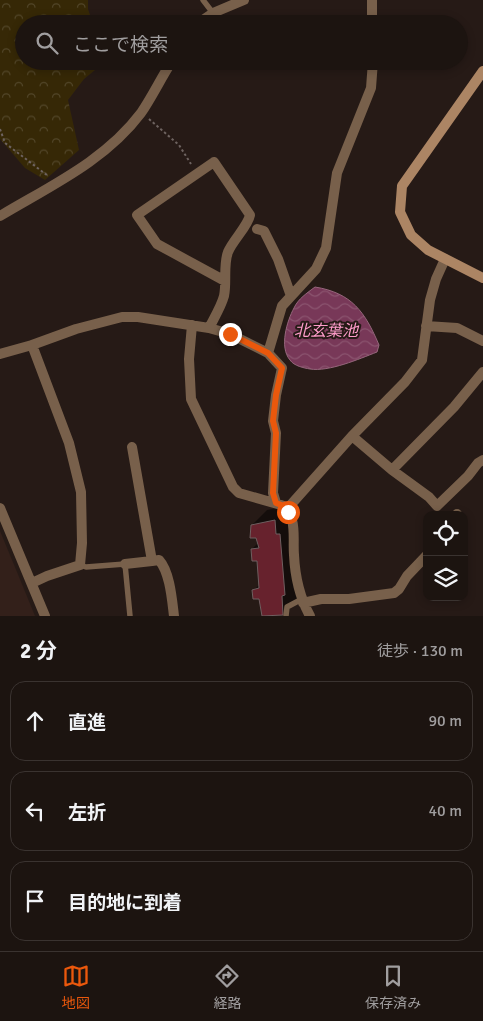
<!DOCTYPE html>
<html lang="ja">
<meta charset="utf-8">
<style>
:root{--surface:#1c1410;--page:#29211e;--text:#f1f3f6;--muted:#a09e9f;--line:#3a3330;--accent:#ea580c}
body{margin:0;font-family:Signika,"Noto Sans JP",sans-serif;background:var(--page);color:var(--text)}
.controls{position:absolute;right:15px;bottom:15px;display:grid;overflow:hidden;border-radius:10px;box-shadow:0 2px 8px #0003}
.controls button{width:45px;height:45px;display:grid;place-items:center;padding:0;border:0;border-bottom:1px solid var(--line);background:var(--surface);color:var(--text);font:25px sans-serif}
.stop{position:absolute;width:15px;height:15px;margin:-11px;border:4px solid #ea580c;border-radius:50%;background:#fff}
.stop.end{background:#ea580c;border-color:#fff;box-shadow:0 1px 5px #0008}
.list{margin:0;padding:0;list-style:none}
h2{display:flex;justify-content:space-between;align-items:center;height:65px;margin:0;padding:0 20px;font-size:21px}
h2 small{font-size:16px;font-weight:400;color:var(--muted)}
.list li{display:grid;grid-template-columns:32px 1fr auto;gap:15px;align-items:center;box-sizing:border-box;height:80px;margin:0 10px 10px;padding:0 10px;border:1px solid var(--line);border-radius:15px}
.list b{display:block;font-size:19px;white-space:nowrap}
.list em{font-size:16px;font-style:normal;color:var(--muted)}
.icon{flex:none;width:28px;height:28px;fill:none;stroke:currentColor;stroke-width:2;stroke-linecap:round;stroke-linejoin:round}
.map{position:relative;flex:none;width:483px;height:616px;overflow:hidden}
.search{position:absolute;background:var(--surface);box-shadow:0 2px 8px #0003;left:15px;right:15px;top:15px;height:55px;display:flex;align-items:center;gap:12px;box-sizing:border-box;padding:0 18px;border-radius:28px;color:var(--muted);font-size:19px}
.sheet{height:335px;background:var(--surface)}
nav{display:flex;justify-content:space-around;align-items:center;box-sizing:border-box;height:70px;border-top:1px solid var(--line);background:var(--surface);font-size:14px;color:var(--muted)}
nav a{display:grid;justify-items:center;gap:2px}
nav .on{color:var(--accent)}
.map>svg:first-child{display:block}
.built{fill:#33201a}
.forest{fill:url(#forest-crowns)}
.water{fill:url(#water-waves);stroke:#96667c}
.shadow{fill:#0007}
.building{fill:#67222d;stroke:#6f5f60}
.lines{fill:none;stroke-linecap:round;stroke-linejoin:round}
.path{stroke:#6d625f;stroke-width:2;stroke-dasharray:2.5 2.5;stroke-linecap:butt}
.lane{stroke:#78604b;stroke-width:5.5}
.street{stroke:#78604b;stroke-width:10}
.secondary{stroke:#ac8564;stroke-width:10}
.route{stroke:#ea580c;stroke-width:6}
.labels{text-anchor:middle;stroke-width:4;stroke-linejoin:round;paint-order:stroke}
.water-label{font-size:16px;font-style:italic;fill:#fe9cca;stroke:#261a16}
</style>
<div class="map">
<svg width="483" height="616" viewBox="0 0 483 616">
<defs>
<pattern id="forest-crowns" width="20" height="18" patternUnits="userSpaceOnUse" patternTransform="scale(1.25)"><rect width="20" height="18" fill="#362806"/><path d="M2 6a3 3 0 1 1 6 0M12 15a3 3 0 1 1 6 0" fill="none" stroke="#524629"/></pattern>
<pattern id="water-waves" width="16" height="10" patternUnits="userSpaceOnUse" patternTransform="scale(1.25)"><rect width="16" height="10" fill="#783858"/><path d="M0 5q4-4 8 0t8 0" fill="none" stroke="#8b546f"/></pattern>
</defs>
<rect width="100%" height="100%" fill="#261a16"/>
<path class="built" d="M0,531L17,572L35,616H0Z"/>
<path class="forest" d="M0,0H88V9L93,24H24V61H106L84,79L68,100L79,150L45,180L25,168L0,139Z"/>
<path class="water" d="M315,287C352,293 365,312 379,345L377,352C359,359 329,372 310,369C304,368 294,366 290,360C279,347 287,321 294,308C298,299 307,293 315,287Z"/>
<path class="shadow" d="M290,505L297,599L282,614L260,598L253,591L260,584L259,559L252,549L259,542L252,525L267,510Z"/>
<path class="building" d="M275,520L276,534H280L285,595L282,596L283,615L262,616L259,599H253L252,590L259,588L257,561H252L251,549L259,548L256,538H250L251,525Z"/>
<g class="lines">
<path class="path" d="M149,119L179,145L191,164
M0,129L5,143L48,176"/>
<path class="lane" d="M203,0L213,13
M80,565L86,567L125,564L130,616
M286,616L287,607L302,599"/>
<path class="street" d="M372,0V24
M197,24L213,13L244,0
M0,216C50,186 105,161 141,113C152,97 161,78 172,61
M257,229L264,231L278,259L291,296
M192,325L189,359L191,399L233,487L239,493L281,505C287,507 291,513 292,520C295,531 293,544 294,555C295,576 300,598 310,616
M426,326L457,328L483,341
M209,328C214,318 221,307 224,296C227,282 223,265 228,252C233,240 248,226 250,215L214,162L137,215L157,244L225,281
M268,353L282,368L276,395L273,421L276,433L273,493L276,503
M0,354L32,345L76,329L122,317H138L209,328L230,334L268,353L282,306L316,269L326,248L337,173L371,88L373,61
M352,436L392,470L429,497L437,506L468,476L478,463L483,460
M392,470L454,407L483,372
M0,508L45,616
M287,509L352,436L405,382L422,360L430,300L436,279L445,259
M457,515V514
M152,561L159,560C170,572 172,600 174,616
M125,564L152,561L132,447
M32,583L47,576L80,565L82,543L81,492L69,443L32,345
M303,603L321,599H349L394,593L399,589L407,576L427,555"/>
<path class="secondary" d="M483,71L402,186L400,212L411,235L428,250L483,278"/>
</g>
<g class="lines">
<path class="route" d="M230,334L268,353L282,368L276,395L273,421L276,433L273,493L276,503L284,506L288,512"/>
</g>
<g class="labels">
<g class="water-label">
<text x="326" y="336">北玄葉池</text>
</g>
</g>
</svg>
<div class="controls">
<button><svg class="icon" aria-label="locate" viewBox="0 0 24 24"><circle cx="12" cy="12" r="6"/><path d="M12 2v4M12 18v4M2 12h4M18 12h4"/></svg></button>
<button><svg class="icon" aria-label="layers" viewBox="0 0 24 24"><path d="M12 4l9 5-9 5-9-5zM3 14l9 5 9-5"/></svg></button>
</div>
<div class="stop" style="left:288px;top:512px"></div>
<div class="stop end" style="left:230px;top:334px"></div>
<div class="search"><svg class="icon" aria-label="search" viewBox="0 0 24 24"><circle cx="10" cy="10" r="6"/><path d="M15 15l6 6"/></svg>ここで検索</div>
</div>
<section class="sheet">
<h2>2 分<small>徒歩 · 130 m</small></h2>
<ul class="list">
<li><svg class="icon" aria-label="ahead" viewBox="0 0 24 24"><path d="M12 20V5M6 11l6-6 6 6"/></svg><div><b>直進</b></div><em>90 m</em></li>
<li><svg class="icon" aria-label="left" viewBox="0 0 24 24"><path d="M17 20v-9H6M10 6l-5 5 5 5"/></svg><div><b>左折</b></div><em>40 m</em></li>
<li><svg class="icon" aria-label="arrive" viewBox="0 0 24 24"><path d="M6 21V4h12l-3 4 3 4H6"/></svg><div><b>目的地に到着</b></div></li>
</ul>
</section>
<nav>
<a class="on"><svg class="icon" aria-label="map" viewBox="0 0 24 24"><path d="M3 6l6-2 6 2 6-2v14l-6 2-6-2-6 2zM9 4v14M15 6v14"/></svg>地図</a>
<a><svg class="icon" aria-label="directions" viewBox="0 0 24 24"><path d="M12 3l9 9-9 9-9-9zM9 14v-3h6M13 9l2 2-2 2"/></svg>経路</a>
<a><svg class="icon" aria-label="saved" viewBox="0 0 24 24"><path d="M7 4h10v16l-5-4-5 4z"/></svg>保存済み</a>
</nav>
